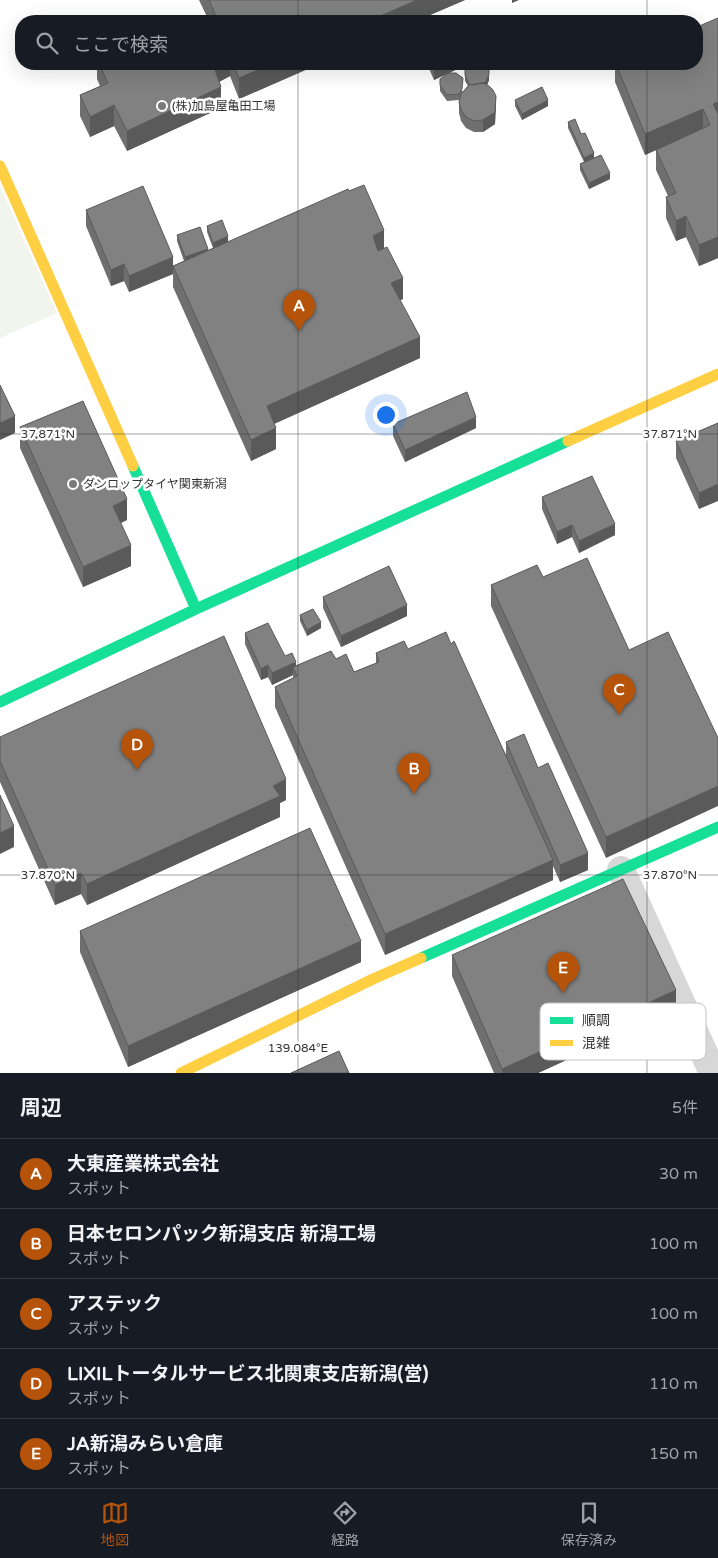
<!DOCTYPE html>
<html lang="ja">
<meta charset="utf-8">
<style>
:root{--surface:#171b24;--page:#242831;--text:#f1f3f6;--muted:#9ea1a6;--line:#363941;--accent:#b45309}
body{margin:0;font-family:"Varela Round","Noto Sans JP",sans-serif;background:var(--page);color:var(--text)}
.you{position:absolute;left:385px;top:414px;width:18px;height:18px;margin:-12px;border:4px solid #fff;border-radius:50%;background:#1a73e8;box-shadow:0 0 0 8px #1a73e833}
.badge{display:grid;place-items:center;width:32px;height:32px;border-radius:50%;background:var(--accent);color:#fff;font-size:16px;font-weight:700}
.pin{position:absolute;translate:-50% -41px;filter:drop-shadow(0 1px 2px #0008)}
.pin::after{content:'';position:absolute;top:26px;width:18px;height:15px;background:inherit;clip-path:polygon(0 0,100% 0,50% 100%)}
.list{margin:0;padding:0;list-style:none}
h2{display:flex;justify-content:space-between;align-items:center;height:65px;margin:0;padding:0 20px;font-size:21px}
h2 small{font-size:16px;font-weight:400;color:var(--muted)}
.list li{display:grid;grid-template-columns:32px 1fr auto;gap:15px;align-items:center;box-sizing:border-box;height:70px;padding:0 20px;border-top:1px solid var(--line)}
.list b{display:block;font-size:19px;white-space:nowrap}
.list p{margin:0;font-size:16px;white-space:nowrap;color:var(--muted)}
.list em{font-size:16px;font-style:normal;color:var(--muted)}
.icon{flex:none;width:28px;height:28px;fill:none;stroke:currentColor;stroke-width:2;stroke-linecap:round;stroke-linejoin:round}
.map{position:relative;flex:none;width:718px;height:1073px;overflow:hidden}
.search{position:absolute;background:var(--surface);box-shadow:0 5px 20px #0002;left:15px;right:15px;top:15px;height:55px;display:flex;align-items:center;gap:12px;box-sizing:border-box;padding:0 18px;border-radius:20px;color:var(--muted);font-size:19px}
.sheet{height:415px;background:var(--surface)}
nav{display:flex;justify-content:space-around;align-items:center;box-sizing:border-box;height:70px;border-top:1px solid var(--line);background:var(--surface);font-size:14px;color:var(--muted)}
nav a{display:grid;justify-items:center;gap:2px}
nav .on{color:var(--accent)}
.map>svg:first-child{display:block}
.green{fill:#f1f5ed}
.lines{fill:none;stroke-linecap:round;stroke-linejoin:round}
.street{stroke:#d7d7d7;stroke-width:28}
.fast{stroke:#16e098;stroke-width:11}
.slow{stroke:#ffcf43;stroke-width:11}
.wall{fill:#6f6f6f}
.shaded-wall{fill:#5a5a5a}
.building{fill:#818181;stroke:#5a5a5a}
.ticks{fill:none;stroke:#333;stroke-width:1;stroke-opacity:0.45}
.poi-dot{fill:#7a7a7a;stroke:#fff;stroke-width:2}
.labels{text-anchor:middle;stroke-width:5;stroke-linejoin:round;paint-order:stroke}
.poi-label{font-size:12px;fill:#333;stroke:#fff;text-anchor:start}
.key{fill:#fff;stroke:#c2c2c2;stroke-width:1}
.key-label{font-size:14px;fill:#333}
.ticks-label{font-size:12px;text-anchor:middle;fill:#333;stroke:#fff;stroke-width:5;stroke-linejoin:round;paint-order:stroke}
</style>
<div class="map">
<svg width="718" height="1073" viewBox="0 0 718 1073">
<rect width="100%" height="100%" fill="#fff"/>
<path class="green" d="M0,186L57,313L0,338Z"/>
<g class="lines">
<path class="street" d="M621,870L713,1073"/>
<path class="fast" d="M133,466L196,609
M0,702L196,609L568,441
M421,958L718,827"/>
<path class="slow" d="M0,166L133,466
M568,441L718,374
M181,1073L373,979L421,958"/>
</g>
<path class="wall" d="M199,0H465L416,21H209Z
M718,18V258L699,266L686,237L676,241L666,218V197L668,196L656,170V150L645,155L615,82V64H697Z
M97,64H319L239,99L230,76L219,82L221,108L127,151L114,126L90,137L80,116V95L100,86L97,79Z
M427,64H468L449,73L463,92L468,86L465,81V69L489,80L487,85L496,107L495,124L483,132H474L466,128L461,121L459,113V100L447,101L440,91V85L446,74L434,80Z
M515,100L548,106L522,120L515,106Z
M568,122L581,134L594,158L610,179L589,189L580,170V164L584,162L568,128Z
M86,210L173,266L184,261L177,241V235L208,250L213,248L207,232V226L228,242L384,248L403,299L400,300L420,358L274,424L276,449L251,461L173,287V274L129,292L124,281L111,286L86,226Z
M718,423L699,509L676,458V441Z
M393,424L476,428L405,462L393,436Z
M20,427L127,520L120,523L131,566L83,587L20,448Z
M542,497L615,535L579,553L572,537L557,544L542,509Z
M543,577L629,650L606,858L491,606V585Z
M323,597L407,616L341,647L323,608Z
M300,615L321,628L307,636L300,621Z
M245,633L285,656L296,666L336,659L354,672L376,663V653L451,644L506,755V742L538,768L588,870L560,882L553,866V880L385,955L275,707V687L293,678V675L272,685L268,677L261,680L245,644Z
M0,737L286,800L280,803V817L87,905L81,894L55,905L0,782Z
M80,931L361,962L128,1067L80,952Z
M452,955L676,1010L538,1073H494L452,976Z"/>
<path class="shaded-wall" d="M417,0H465L416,21H369Z
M512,0H519L512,3Z
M213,64H230V76L213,85Z
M272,64H319L239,99V78Z
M444,64H468L434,80V68Z
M489,74V80L486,88L477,92Z
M221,87V108L127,151V131Z
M496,96L495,124L483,132V120Z
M548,100V106L522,120V114Z
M718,102V122L713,104Z
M114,105V126L90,137V117Z
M703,109V129L645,155V134Z
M594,153V159L584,164V158Z
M610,173V179L589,189V183Z
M686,216V237L676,241V221Z
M384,230V251L373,257V236Z
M228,236V242L213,249V243Z
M718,237V258L699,266V245Z
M208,249V255L185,263V257Z
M173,257V274L129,292V276Z
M124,264V281L111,286V270Z
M403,278V299L391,304V283Z
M420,337V358L267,427V406Z
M15,416V433L0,440V423Z
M476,417V428L405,462V450Z
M276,428V449L251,461V440Z
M718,484V501L699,509V493Z
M127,499V520L113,527V506Z
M615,524V535L579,553V541Z
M572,525V537L557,544V532Z
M131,545V566L83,587V567Z
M407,605V616L341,647V636Z
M321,622V628L307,636V630Z
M296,662V674L293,667V675L272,685V673Z
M268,665V677L261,680V669Z
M286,779V800L280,803V817L87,905V884Z
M718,786V806L606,858V837Z
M14,826V847L0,854V833Z
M588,853V870L560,882V865Z
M553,860V880L385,955V934Z
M81,873V894L55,905V885Z
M361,941V962L128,1067V1046Z
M676,990V1010L538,1073H502V1069Z"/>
<path class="building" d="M209,0H417L369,21H218Z
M191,17L192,21H182Z
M718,18V102L713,104L718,114V237L699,245L686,216L676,221L666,197L676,193L656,150L710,125L703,109L645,134L616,64H697V27Z
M99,64H214H213L221,87L127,131L114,105L90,117L80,95L108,83Z
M233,64H272L239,78Z
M432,64H444L434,68Z
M468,64H485L489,70V74L486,82L473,85L469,84L465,75V69Z
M448,73H456L463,78L462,89L459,94L447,95L440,85V79Z
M483,83L489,86L493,90L496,96L495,112L483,120L474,121L466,117L461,110L459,102L461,94L469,85Z
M542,87L548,100L522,114L515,100Z
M575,119L581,134L585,133L594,153L584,158L568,122Z
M601,155L610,173L589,183L580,164Z
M364,185L384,230L373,236L378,251L387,247L403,278L391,283L420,337L267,406L276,428L251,440L173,266L348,189L349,191Z
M143,186L173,257L129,276L124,264L111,270L86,210Z
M222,220L228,236L213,243L207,226Z
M200,227L208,249L185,257L177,235Z
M0,385L15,416L0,423Z
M467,392L476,417L405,450L393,424Z
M83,401L127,499L113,506L131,545L83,567L20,427Z
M718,423V484L699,493L676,441Z
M592,476L615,524L579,541L572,525L557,532L542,497Z
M587,558L629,650L668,632L718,738V786L606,837L491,585L537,565L543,577Z
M389,566L407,605L341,636L323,597Z
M313,609L321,622L307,630L300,615Z
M268,623L285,656L292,653L296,662L272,673L268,665L261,669L245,633Z
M446,632L451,644L454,641L553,860L385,934L275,687L297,676L293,667L331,651L336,659L346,654L354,672L379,662L376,653L404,641L408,649Z
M224,636L286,779L273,786L280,796L87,884L81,873L55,885L0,761V737Z
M524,734L538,768L548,763L588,853L560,865L506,742Z
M0,795L14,826L0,833Z
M310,828L361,941L128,1046L80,931Z
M623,879L676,990L502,1069L452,955Z
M339,1051L349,1073H291Z"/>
<path class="ticks" d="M298,0V21M647,0V21M298,64V1073M647,64V1073M0,434H718M0,875H718"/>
<g class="poi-dot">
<circle cx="162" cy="106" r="5"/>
<circle cx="73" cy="484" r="5"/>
</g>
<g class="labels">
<g class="poi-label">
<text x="172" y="110">(株)加島屋亀田工場</text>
<text x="83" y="488">ダンロップタイヤ関東新潟</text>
</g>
</g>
<rect x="540" y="1003" width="166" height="57" rx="8" class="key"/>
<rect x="550" y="1017" width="23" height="7" fill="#16e098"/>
<rect x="550" y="1040" width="23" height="6" fill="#ffcf43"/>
<g class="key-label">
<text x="582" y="1025">順調</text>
<text x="582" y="1048">混雑</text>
</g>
<g class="ticks-label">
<text x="48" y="438">37.871°N</text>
<text x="670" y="438">37.871°N</text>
<text x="48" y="879">37.870°N</text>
<text x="670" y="879">37.870°N</text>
<text x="298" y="1052">139.084°E</text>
</g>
</svg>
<div class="you"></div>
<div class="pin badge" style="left:299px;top:331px">A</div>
<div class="pin badge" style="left:414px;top:794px">B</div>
<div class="pin badge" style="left:619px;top:715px">C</div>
<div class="pin badge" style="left:137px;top:770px">D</div>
<div class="pin badge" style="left:563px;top:993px">E</div>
<div class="search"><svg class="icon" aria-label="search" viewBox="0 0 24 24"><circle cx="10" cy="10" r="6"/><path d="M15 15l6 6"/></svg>ここで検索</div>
</div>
<section class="sheet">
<h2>周辺<small>5件</small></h2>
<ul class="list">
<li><span class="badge">A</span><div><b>大東産業株式会社</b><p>スポット</p></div><em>30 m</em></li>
<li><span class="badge">B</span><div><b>日本セロンパック新潟支店 新潟工場</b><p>スポット</p></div><em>100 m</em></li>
<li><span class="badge">C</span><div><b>アステック</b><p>スポット</p></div><em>100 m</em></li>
<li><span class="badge">D</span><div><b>LIXILトータルサービス北関東支店新潟(営)</b><p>スポット</p></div><em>110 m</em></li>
<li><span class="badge">E</span><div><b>JA新潟みらい倉庫</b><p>スポット</p></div><em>150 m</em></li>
</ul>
</section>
<nav>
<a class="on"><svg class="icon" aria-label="map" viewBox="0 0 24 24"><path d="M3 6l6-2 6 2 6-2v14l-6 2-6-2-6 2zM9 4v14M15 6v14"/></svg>地図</a>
<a><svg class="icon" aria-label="directions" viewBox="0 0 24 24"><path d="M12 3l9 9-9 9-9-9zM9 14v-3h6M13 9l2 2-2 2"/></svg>経路</a>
<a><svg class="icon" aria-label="saved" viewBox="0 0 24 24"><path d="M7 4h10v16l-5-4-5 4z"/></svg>保存済み</a>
</nav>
